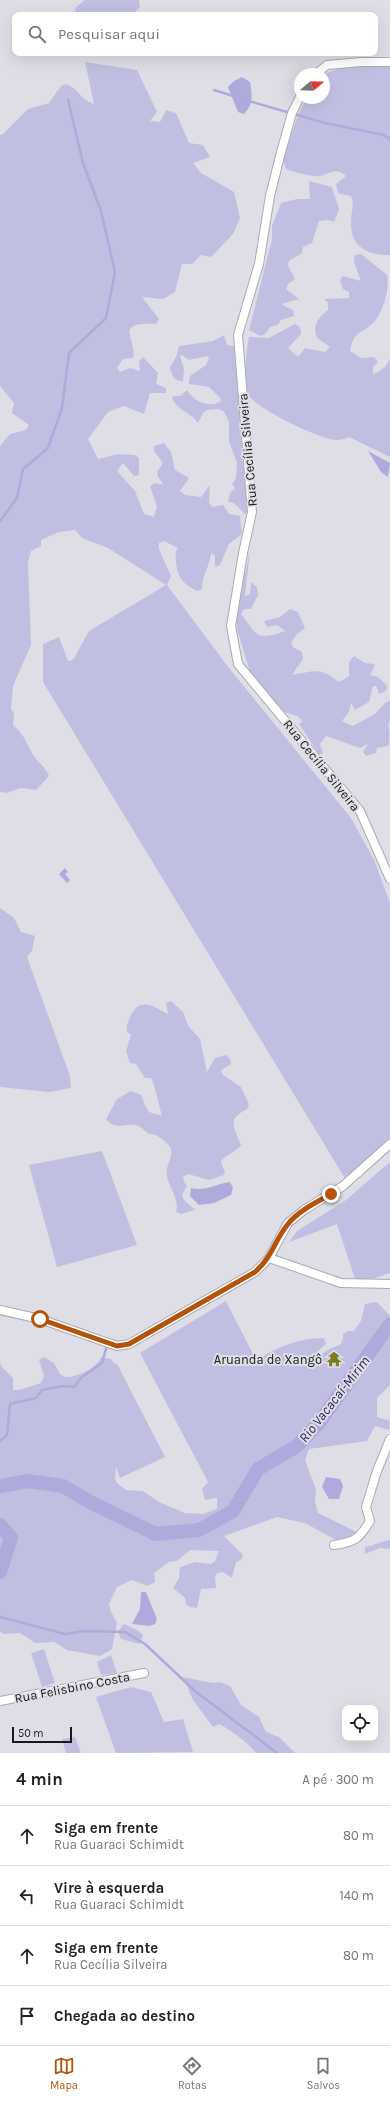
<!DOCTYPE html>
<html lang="pt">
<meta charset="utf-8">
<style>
:root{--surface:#fff;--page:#f6f6f6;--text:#202124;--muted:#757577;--line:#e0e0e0;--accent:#b45309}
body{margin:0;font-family:Karla,sans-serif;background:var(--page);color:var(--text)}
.controls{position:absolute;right:12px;bottom:12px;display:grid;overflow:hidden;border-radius:8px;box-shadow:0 4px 16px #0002}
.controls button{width:36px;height:36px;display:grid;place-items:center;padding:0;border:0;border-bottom:1px solid var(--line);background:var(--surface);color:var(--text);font:20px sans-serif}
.compass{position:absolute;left:294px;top:68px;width:36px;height:36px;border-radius:50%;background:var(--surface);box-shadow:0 4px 16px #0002;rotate:71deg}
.scale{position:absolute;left:12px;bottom:10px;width:60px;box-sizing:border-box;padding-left:4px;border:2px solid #18181a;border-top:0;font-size:11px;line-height:14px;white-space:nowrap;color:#18181a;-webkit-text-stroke:3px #dfdee6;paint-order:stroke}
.stop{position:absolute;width:12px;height:12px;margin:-9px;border:3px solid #b45309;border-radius:50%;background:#fff}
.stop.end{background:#b45309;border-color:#fff;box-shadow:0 1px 4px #0008}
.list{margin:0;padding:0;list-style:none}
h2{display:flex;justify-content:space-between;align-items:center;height:52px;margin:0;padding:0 16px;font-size:17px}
h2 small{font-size:13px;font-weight:400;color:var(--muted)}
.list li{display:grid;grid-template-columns:26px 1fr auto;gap:12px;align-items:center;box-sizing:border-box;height:60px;padding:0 16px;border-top:1px solid var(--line)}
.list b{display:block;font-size:15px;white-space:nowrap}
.list p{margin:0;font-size:13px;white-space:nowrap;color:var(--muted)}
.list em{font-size:13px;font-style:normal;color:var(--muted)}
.icon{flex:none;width:22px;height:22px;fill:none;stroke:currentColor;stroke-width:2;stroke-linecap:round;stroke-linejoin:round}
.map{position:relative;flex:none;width:390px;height:1753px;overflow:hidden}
.search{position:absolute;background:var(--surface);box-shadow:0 4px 16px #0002;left:12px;right:12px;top:12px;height:44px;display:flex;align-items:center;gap:10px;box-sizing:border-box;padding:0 14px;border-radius:8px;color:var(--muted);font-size:15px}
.sheet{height:292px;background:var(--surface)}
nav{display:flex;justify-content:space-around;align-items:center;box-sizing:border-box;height:56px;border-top:1px solid var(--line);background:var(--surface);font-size:11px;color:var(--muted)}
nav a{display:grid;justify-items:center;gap:2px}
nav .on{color:var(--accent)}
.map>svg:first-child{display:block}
.green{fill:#c1bfe1}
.water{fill:#aeaadb}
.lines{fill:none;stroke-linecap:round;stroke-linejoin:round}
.stream{stroke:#aeaadb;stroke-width:2.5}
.river{stroke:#aeaadb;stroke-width:14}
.minor-casing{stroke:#aaaab2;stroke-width:10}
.minor{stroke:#fff;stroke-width:8}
.route{stroke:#b45309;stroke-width:5}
.labels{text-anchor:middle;stroke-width:4;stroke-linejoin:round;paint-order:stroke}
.street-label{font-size:13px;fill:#18181a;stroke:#dfdee6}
.poi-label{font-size:13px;fill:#18181a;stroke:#dfdee6;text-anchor:end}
.water-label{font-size:14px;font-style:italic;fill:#2b1f59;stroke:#dfdee6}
</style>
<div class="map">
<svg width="390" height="1753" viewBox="0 0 390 1753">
<rect width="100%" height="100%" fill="#dfdee6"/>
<path class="green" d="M85,0H139L140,7L132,15H76L75,8Z
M85,62L137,70L157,112L150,121L160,122L166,110L176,113L189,143L203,145L210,157L193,163L201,173L234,192L240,218L233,234L211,257L201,255L192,264H182L175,292L163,299L142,297L159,319L156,324C111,322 138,340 133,358L123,359L117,368L120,372L130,368L140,371L139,361L143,357L158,373L156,384L166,388V393H150L144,414L124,406L108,412L88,439L98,459L118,454L135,455L139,458V475L134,476L123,463L117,471L135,491L144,514L154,517L157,507L150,486L155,483L164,485L158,477L157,472L163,463L154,451V446L164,443L171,452L175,470L189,478L180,491L185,495L201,497L210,485L209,502L212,507L223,505L229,514L240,516L242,534L229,544L220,565L215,567V556L211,553C210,566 202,575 202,589L197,591C182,583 177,577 176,560C175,555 175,552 178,548L164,541L159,543V549L171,576L167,585L229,668L351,818L374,860L390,903V1140L346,1180L43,682V644L59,637L68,661L73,660L89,631L166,585L108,548L82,538L75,530L59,532L41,540V546L31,551L28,562L31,645L13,686L11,709L14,714L13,725C27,738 25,742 34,756C39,764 46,767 49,776L36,790L21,788L6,793L0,792V446L10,434L26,430L29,425L12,413L14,403L0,386V135L3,134L28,109L49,103L61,86L66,84C79,89 80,99 94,104Z
M346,66H390V255C367,255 350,247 351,221C351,211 355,206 351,196L338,193L336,184L346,176C336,167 331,173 320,176C311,177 294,172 286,169L283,159L298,115L307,98H324V74Z
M309,181L332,187L339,209L334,222L328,220L319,221L312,243L303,247L302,253L289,261L288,266L295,279L288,284L286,289L299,299L282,304L286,307L293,310L294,316L281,320L278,325L270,327L266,333L261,336L249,330L272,239V226L281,203L297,199H310Z
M361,254L387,275C390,287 383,314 373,323C361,335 354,330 350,351L361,358L374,357L378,362L373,367V375L385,367L390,359V457L349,437C346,438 341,440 337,440C323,441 254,408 249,395C243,382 246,351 249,337L269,338L295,324L300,327L301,334L288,348L298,357L305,348L325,352L330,347L317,338C312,325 318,318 328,310V303L324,299L349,298V292L343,289L340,281L342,276L361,281L354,262L355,255Z
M224,335L227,345L234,346L248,508L247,513L245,514L235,504L228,501L230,493L235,488L232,484L236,478L237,463L229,441V422L224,412L219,409L207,410L203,413L198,423C191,412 177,411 172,398L174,396H180L187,390C194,401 207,408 220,402L221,399L209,387L189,384L190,376L206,365L209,358L207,356L189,360L182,355L180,356L184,369L183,381C173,381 172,375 170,367L177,355L179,346L213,341Z
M250,551L245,596L250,594L251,582L257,587L258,595L251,609H244L241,614C258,636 256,641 285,631L277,625L267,627L264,621L280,617L290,609L298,612L305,628L297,634L291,643L293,647L302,652L303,659L292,675C315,671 320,667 339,682L349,676V662L354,656L365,663L375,664L370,675L378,677L387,686L386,691L379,694L376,686H373L369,702L355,710L351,703L349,712L342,721L353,726L375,714L387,701H390V720L388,725C390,731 390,739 388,746L377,748L376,753L366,756L363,752L368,744L360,748L326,736L320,744L323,754H319L299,724L303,721L297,716L283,712L250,672L237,629L236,615Z
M0,908L14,918L21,932L35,936L32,951L27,957L70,1076L71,1088L49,1092L0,1087Z
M171,1001L183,1012L189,1027L200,1039L207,1072L215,1058L226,1055L230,1059L231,1064L221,1070L223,1075L241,1087L249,1104L247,1109C226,1120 234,1127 241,1145C236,1152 227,1154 221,1161L222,1166L225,1170L224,1175L209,1180L188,1174L183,1177L184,1182L187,1186L182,1195L184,1200L195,1210L181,1214L176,1212C180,1200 169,1188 167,1176C164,1161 181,1152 163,1140C158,1136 155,1134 149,1134C145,1131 141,1126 135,1125C124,1123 115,1131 106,1119L117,1099L131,1091L141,1095C147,1109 146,1114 162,1115C159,1107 155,1084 151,1078H145L136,1064L130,1063L126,1051L131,1035L127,1032C126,1026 128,1023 130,1017C139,996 153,1006 168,1014L166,1003Z
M102,1151L137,1245L57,1267L29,1165Z
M390,1162V1273L372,1279H355L337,1224L289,1242L297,1231L346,1200Z
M226,1301L256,1360C278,1347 298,1338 324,1338L326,1344L317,1352L319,1357C322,1354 326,1351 329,1349C338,1345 344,1346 343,1334L348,1331H354L361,1321L365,1304L377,1302L390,1316V1385L377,1398V1417L390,1421L389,1430L375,1426L367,1441L309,1449L305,1460L316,1490L315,1502L318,1513L357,1532L350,1539L336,1540L305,1523L277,1517L224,1536L243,1555L241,1560L236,1562L232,1578L223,1572L217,1573L215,1577L216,1588L201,1589L197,1608L190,1607L186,1604L185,1598L173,1588L179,1578L180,1567L195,1562L211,1564L215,1561L219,1551L190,1550L177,1561L169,1562L154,1573L155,1582L148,1586L132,1580L117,1587L109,1604L111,1612L117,1623L112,1649L100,1656L67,1650L54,1642L35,1643L20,1633L3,1634L0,1631V1361L1,1366L13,1378V1390H19L41,1383L44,1376L39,1360L44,1357L54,1363L60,1374L65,1377C78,1377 96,1369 101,1357L111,1359L115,1364H117L165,1457L120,1478L116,1467L115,1478L117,1483L126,1490L143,1491L159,1502L185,1513L202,1514L217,1509V1498L205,1500L202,1489L208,1482L140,1353Z
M390,1540V1549L380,1548L365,1554V1547C374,1546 381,1541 390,1540Z
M124,1624L137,1630L143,1635L140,1644L121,1639L118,1631Z
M44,1649L55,1683L42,1687L31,1653Z
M111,1655L117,1673L101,1675L97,1662Z
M183,1677L213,1683L220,1682L230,1686L241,1705L259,1717L266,1732L279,1737L295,1753H256C247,1742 232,1731 219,1724L213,1727L193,1700Z
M131,1687L151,1692L164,1722L183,1719L193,1752L116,1753L96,1697Z
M75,1737L81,1753H66L62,1739Z"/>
<path class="water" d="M242,77L250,82C252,95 254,104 244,114L238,112L228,87L234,81Z
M368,451L390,463L388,477L381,472Z
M65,868L68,872L65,874L70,880L67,883L59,874Z
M230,1182L233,1188L231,1195L214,1203L199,1205L190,1196L191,1188C205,1192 215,1184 230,1182Z
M326,1477L340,1479L343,1486L339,1499H329L322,1487Z
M141,1592H146L157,1619L155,1624L150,1626L132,1624L140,1609Z"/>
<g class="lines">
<path class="stream" d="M214,90L233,96
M249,101L325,123L384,135L390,139
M0,521L17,498L23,469L48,448L62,408L69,353L106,318L115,272L101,211L83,163L68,100
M0,1441L7,1435L10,1404L36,1398L42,1390L63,1386L74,1387L82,1377L102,1363L107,1345
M0,1617L65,1634L85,1631L125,1632L145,1644L195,1691L277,1753"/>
<path class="river" d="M0,1486L27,1481L63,1486L90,1502L156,1534L199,1530L233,1511L258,1469L297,1446L318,1424L390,1324
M0,1525L11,1538L0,1572"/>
<defs>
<path id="minor" d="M316,74L327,65L361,62H390
M300,97L292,113L280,156L270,196L259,264L238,335L252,512L243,553L231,626L238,664L360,811L390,879
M269,1258L341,1283L390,1284
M0,1310L40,1319L117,1346L129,1344L255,1272L269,1258L288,1223L304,1210L343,1186L390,1144
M334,1545C355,1542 359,1539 370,1521L366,1507L377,1471L390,1439
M0,1701L144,1673"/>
</defs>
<use href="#minor" class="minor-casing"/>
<use href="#minor" class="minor"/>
</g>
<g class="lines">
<path class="route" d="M40,1319L117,1346L129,1344L255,1272C273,1256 274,1241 288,1224C298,1211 317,1202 331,1194"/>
</g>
<defs>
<symbol id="temple-bare" viewBox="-9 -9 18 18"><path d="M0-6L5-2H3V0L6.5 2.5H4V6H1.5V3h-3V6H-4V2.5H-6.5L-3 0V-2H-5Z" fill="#7c7b22" stroke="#dfdee6" stroke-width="2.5" paint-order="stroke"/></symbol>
</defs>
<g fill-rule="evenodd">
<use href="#temple-bare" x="323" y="1348" width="22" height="22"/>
</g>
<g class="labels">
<g class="street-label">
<text transform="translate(247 450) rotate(-95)" y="5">Rua Cecília Silveira</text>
<text transform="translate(322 765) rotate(51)" y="5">Rua Cecília Silveira</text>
<text transform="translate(72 1687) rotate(-11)" y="5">Rua Felisbino Costa</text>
</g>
<g class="poi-label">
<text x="322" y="1364">Aruanda de Xangô</text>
</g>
<g class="water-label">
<text transform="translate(334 1399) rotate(-52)" y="5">Rio Vacacaí-Mirim</text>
</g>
</g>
</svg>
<div class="controls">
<button><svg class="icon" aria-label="locate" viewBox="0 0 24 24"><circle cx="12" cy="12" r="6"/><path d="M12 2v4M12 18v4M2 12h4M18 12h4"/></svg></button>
</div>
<svg class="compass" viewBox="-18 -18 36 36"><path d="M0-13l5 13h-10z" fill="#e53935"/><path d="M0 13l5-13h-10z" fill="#757577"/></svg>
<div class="scale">50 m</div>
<div class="stop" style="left:40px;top:1319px"></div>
<div class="stop end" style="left:331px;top:1194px"></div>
<div class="search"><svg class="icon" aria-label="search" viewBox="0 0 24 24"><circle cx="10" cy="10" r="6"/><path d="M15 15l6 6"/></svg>Pesquisar aqui</div>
</div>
<section class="sheet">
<h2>4 min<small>A pé · 300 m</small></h2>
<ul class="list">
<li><svg class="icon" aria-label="ahead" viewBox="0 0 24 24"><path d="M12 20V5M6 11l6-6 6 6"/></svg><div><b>Siga em frente</b><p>Rua Guaraci Schimidt</p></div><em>80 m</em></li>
<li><svg class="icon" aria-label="left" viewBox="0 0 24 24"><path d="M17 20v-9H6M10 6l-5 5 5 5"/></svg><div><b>Vire à esquerda</b><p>Rua Guaraci Schimidt</p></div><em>140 m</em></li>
<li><svg class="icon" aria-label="ahead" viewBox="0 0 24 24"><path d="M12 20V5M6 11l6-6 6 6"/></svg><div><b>Siga em frente</b><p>Rua Cecília Silveira</p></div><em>80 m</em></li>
<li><svg class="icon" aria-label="arrive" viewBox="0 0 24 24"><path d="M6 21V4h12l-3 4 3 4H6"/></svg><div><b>Chegada ao destino</b></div></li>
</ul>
</section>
<nav>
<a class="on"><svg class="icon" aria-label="map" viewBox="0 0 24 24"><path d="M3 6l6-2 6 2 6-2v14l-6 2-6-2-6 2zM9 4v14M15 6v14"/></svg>Mapa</a>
<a><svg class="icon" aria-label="directions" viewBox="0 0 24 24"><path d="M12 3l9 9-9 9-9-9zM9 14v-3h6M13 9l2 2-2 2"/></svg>Rotas</a>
<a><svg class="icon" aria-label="saved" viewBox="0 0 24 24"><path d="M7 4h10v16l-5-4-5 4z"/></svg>Salvos</a>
</nav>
